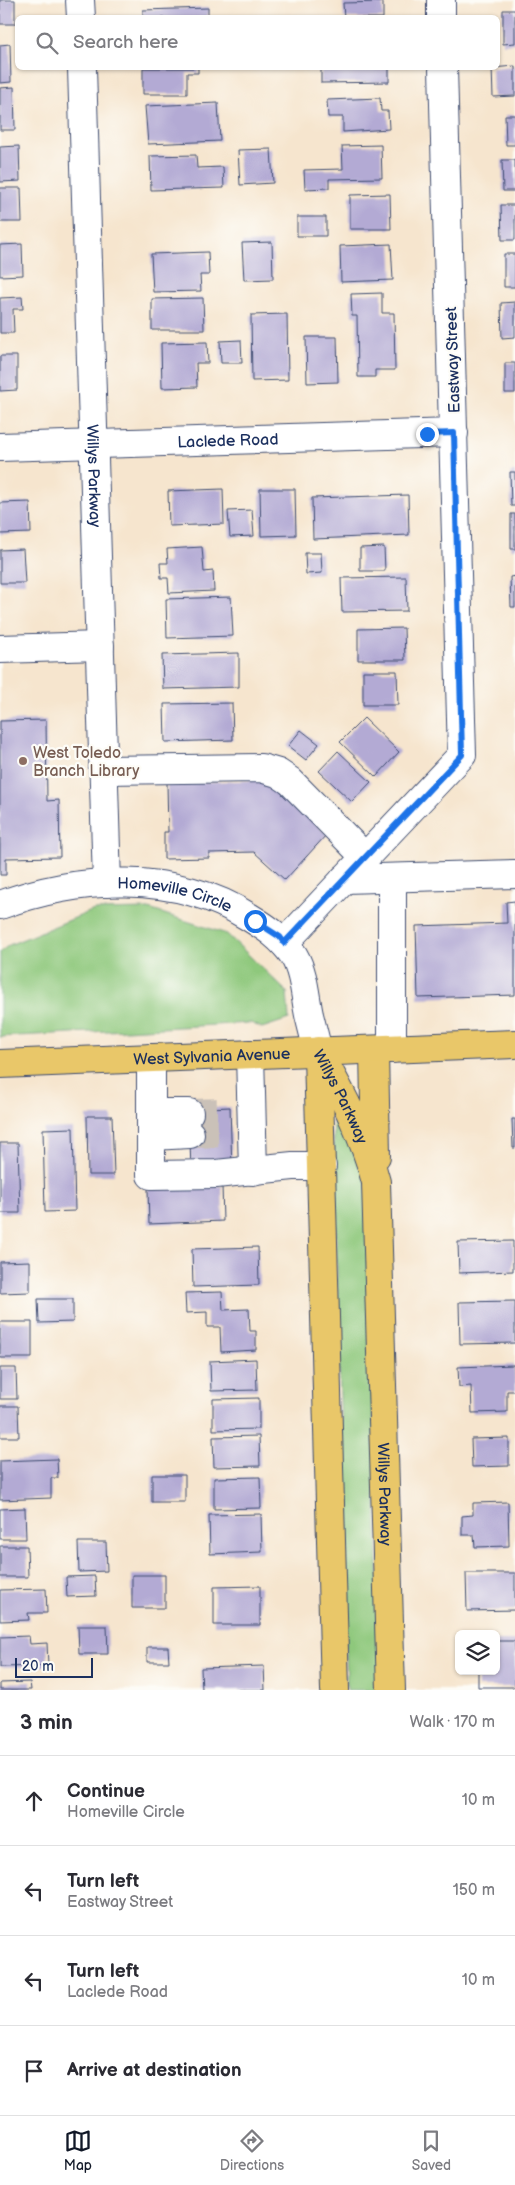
<!DOCTYPE html>
<meta charset="utf-8">
<style>
:root{--surface:#fff;--page:#f2f2f3;--text:#2b2b33;--muted:#7c7c81;--line:#e1e1e2;--accent:#111827}
body{margin:0;font-family:"Balsamiq Sans",sans-serif;background:var(--page);color:var(--text)}
.controls{position:absolute;right:15px;bottom:15px;display:grid;overflow:hidden;border-radius:8px;box-shadow:0 1px 4px #0004}
.controls button{width:45px;height:45px;display:grid;place-items:center;padding:0;border:0;border-bottom:1px solid var(--line);background:var(--surface);color:var(--text);font:25px sans-serif}
.scale{position:absolute;left:15px;bottom:12px;width:78px;box-sizing:border-box;padding-left:5px;border:2px solid #1b2f5e;border-top:0;font-size:14px;line-height:18px;white-space:nowrap;color:#1b2f5e;-webkit-text-stroke:4px #fdfcf7;paint-order:stroke}
.stop{position:absolute;width:15px;height:15px;margin:-11px;border:4px solid #1a73e8;border-radius:50%;background:#fff}
.stop.end{background:#1a73e8;border-color:#fff;box-shadow:0 1px 5px #0008}
.list{margin:0;padding:0;list-style:none}
h2{display:flex;justify-content:space-between;align-items:center;height:65px;margin:0;padding:0 20px;font-size:21px}
h2 small{font-size:16px;font-weight:400;color:var(--muted)}
.list li{display:grid;grid-template-columns:32px 1fr auto;gap:15px;align-items:center;box-sizing:border-box;height:90px;padding:0 20px;border-top:1px solid var(--line)}
.list b{display:block;font-size:19px;white-space:nowrap}
.list p{margin:0;font-size:16px;white-space:nowrap;color:var(--muted)}
.list em{font-size:16px;font-style:normal;color:var(--muted)}
.icon{flex:none;width:28px;height:28px;fill:none;stroke:currentColor;stroke-width:2;stroke-linecap:round;stroke-linejoin:round}
.map{position:relative;flex:none;width:515px;height:1690px;overflow:hidden}
.search{position:absolute;background:var(--surface);box-shadow:0 1px 4px #0004;left:15px;right:15px;top:15px;height:55px;display:flex;align-items:center;gap:12px;box-sizing:border-box;padding:0 18px;border-radius:8px;color:var(--muted);font-size:19px}
.sheet{height:425px;background:var(--surface)}
nav{display:flex;justify-content:space-around;align-items:center;box-sizing:border-box;height:70px;border-top:1px solid var(--line);background:var(--surface);font-size:14px;color:var(--muted)}
nav a{display:grid;justify-items:center;gap:2px}
nav .on{color:var(--accent)}
.map>svg:first-child{display:block}
.green{fill:#8ec87c;stroke:#547c6d}
.building{fill:#b3aad4}
.lines{fill:none;stroke-linecap:round;stroke-linejoin:round}
.minor-tunnel{stroke:#cac1b8;stroke-width:28;stroke-dasharray:28 14;stroke-linecap:butt}
.minor-casing{stroke:#3c4a6f;stroke-width:30}
.major-casing{stroke:#3c4a6f;stroke-width:30}
.minor{stroke:#fff;stroke-width:28}
.major{stroke:#e9c769;stroke-width:28}
.route{stroke:#1a73e8;stroke-width:6}
.education-dot{fill:#8d6e63;stroke:#fdfcf7;stroke-width:2}
.labels{text-anchor:middle;stroke-width:4.5;stroke-linejoin:round;paint-order:stroke}
.street-label{font-size:16px;fill:#1b2f5e;stroke:#fdfcf7}
.education-label{font-size:16px;fill:#785e54;stroke:#fdfcf7;text-anchor:start}
</style>
<div class="map">
<svg width="515" height="1690" viewBox="0 0 515 1690">
<rect width="100%" height="100%" fill="#fdfcf7"/>
<filter id="ink" filterUnits="userSpaceOnUse"><feTurbulence type="fractalNoise" baseFrequency=".02" numOctaves="2"/><feDisplacementMap in="SourceGraphic" scale="10" xChannelSelector="R" yChannelSelector="G"/><feConvolveMatrix kernelMatrix="1 2 1 2 8 2 1 2 1" color-interpolation-filters="sRGB"/></filter>
<filter id="wash" filterUnits="userSpaceOnUse"><feTurbulence type="fractalNoise" baseFrequency=".0096" numOctaves="4" result="noise"/><feDisplacementMap in="SourceGraphic" scale="20" xChannelSelector="R" yChannelSelector="G"/><feGaussianBlur stdDeviation="1.12" result="paint"/><feColorMatrix in="noise" values="0 0 0 0 0 0 0 0 0 0 0 0 0 0 0 0 0 1.4 0 .05"/><feComposite in="paint" operator="in"/></filter>
<g filter="url(#wash)">
<rect width="100%" height="100%" fill="#f6e5ce"/>
<path class="green" d="M149,909L227,934L287,992L289,1019L262,1028L251,1023L0,1037V952L9,945L94,910Z
M333,1105L366,1178L382,1690H347Z"/>
<g id="blocks">
<path class="building" d="M0,0H15V24H0Z
M383,2V18H344L343,3Z
M208,8V18H143V10Z
M503,10H515V43L503,44Z
M10,44L11,82L0,83V45Z
M515,66V96L493,97L492,68Z
M143,68H198V73H187V94H143Z
M321,68H389V82L321,83Z
M14,87L15,130H0V88Z
M380,98L381,111H388L389,129L343,132V117H328L327,100Z
M218,103L220,141L148,144L145,106Z
M505,115H515V145H506Z
M381,145L382,178L329,179V188L305,189L304,170L343,169L342,146Z
M19,146L20,181L0,182V147Z
M271,149L273,183L240,185L238,150Z
M196,155L197,168L223,167L224,188L151,190L150,156Z
M502,160H515V191H503Z
M0,188H21L22,222H0Z
M390,194L391,229H350V195Z
M501,205H515V240H502Z
M297,217H326V236H297Z
M272,242L273,279L244,280L242,243Z
M22,244L23,275L0,276V245Z
M391,244L393,280L341,282L340,246Z
M208,252L209,275H200L201,291L153,292L151,254Z
M504,254H515V287H504Z
M382,293V313H394L395,370H375V377H358L357,316H352L351,294Z
M22,297L23,309H13L14,333H0V298Z
M203,298L204,330H152V299Z
M515,302V337L502,338L501,303Z
M287,314L288,380L252,381L251,315Z
M306,337H337L338,382L307,383Z
M241,340L242,363H221L220,341Z
M207,342L208,363H196L197,387L162,388L161,343Z
M0,356H17V390L0,391Z
M505,363H515V393H505Z
M510,472H515V506H511Z
M223,489L224,524L169,526L168,491Z
M260,489H295L296,535L261,536Z
M408,495L409,535L313,539L312,498Z
M30,502L31,533L0,534V503Z
M252,510L254,536L230,537L228,511Z
M511,514H515V549H511Z
M202,547L204,572L213,571L214,591L169,593L168,578H161L160,563H168L167,549Z
M384,547L385,571H360V548Z
M23,549L25,583H0V550Z
M305,553H321L322,573L306,574Z
M515,576V607H511L510,577Z
M406,577L407,611L342,612L341,578Z
M231,597L233,636L167,638L166,599Z
M404,628L405,660H358V629Z
M239,653V687L163,689L162,655Z
M363,671H397L398,705H363Z
M232,703L233,740L165,742L164,704Z
M364,718L399,752L376,777L340,742Z
M46,720L47,801L59,800L60,857L6,858V875H0V721Z
M301,730L319,744L306,760L288,746Z
M338,751L371,782L352,802L319,771Z
M267,780L327,834L285,880L254,852L209,853V858L164,859V832H168L167,783Z
M515,901V995L418,998L416,926L507,923L506,902Z
M230,1107L232,1169L191,1171L189,1109Z
M87,1116H112L114,1175H88Z
M512,1119H515V1148H513Z
M73,1128L75,1211L45,1212L43,1129Z
M0,1143H18L20,1213H0Z
M222,1186L223,1221L149,1224L148,1189Z
M513,1241V1271L459,1273L458,1242Z
M258,1247L259,1285L193,1287L192,1249Z
M30,1261V1292L0,1293V1262Z
M222,1292L223,1310L249,1309L250,1331H256V1350L221,1352L220,1327H207V1312L186,1313L185,1293Z
M38,1299H73V1322L39,1323Z
M515,1301V1343L460,1344L459,1302Z
M0,1322H32V1358H0Z
M256,1359L257,1390L211,1391L210,1361Z
M514,1365L515,1391H507V1412L472,1413L471,1386L459,1387L458,1367Z
M0,1368H16L17,1399H0Z
M259,1398V1429L213,1430V1399Z
M0,1406H18L19,1437H0Z
M259,1436L260,1466L214,1467L213,1437Z
M509,1438V1466L472,1467L471,1439Z
M57,1459L58,1478H51V1498L0,1500V1461Z
M152,1475H185V1502H152Z
M260,1477L261,1508L214,1509V1478Z
M508,1502L509,1546L475,1547L474,1535H462V1516L473,1515V1503Z
M25,1508L26,1539H0V1509Z
M261,1514L262,1552L210,1554L209,1515Z
M78,1542H106L107,1571L79,1572Z
M0,1546H27L28,1577H0Z
M466,1573H515V1610L467,1611Z
M132,1575H165V1608H132Z
M95,1576L96,1596L67,1597L66,1577Z
M260,1586V1625H214V1587Z
M46,1589L47,1613H28L29,1620L0,1621V1590Z
M78,1626H107L108,1654H79Z
M29,1636L30,1644L47,1643L48,1666L0,1667V1637Z
M496,1641H515V1687H478V1671H496Z
M147,1647H168L169,1662H147Z
M264,1666L265,1690H202L201,1668Z
M30,1682L31,1690H0V1683Z"/>
</g>
</g>
<g filter="url(#ink)">
<use href="#blocks" fill-opacity="0" stroke="#3c4a6f" stroke-width="1"/>
<g class="lines">
<path class="minor-tunnel" d="M189,1113L230,1112
M190,1134L231,1133"/>
<defs>
<g id="minor">
<path d="M80,0L81,18"/>
<path d="M441,0V18"/>
<path id="s1" d="M82,68L107,883"/>
<path id="s2" d="M0,447L454,433"/>
<path d="M0,649L100,646"/>
<path d="M103,770L261,768L278,773L290,781L365,857"/>
<path d="M392,878V1049"/>
<path d="M344,879L515,874"/>
<path id="s3" d="M0,905C79,876 175,870 249,917C267,928 282,938 294,956C304,973 305,996 309,1015C312,1027 315,1039 318,1051"/>
<path d="M284,943L462,755L443,68"/>
<path d="M250,1054L253,1171"/>
<path d="M151,1058V1175L216,1174L293,1166H322"/>
<path d="M151,1113H189"/>
<path d="M152,1136L190,1134"/>
</g>
<g id="major">
<path d="M374,1050L376,1156"/>
<path id="s4" d="M318,1051C342,1094 364,1135 376,1182L391,1690"/>
<path d="M318,1055L335,1690"/>
<path id="s5" d="M0,1064L515,1044"/>
</g>
</defs>
<use href="#minor" class="minor-casing"/>
<use href="#major" class="major-casing"/>
<use href="#minor" class="minor"/>
<use href="#major" class="major"/>
</g>
</g>
<g class="lines" filter="url(#ink)">
<path class="route" d="M255,921L280,937L284,943L462,755L454,433L427,434"/>
</g>
<circle class="education-dot" cx="23" cy="761" r="5"/>
<g class="labels">
<g class="street-label">
<text transform="translate(452 360) rotate(-92)" y="6">Eastway Street</text>
<text dy="6" stroke="none"><textPath href="#s2" startOffset="228">Laclede Road</textPath></text>
<text dy="6" stroke="none"><textPath href="#s1" startOffset="408">Willys Parkway</textPath></text>
<text dy="6" stroke="none"><textPath href="#s3" startOffset="179">Homeville Circle</textPath></text>
<text dy="6" stroke="none"><textPath href="#s5" startOffset="212">West Sylvania Avenue</textPath></text>
<text dy="6" stroke="none"><textPath href="#s4" startOffset="51">Willys Parkway</textPath></text>
<text dy="6" stroke="none"><textPath href="#s4" startOffset="456">Willys Parkway</textPath></text>
</g>
<g class="education-label">
<text x="33" y="758">West Toledo<tspan x="33" dy="18">Branch Library</tspan></text>
</g>
</g>
</svg>
<div class="controls">
<button><svg class="icon" aria-label="layers" viewBox="0 0 24 24"><path d="M12 4l9 5-9 5-9-5zM3 14l9 5 9-5"/></svg></button>
</div>
<div class="scale">20 m</div>
<div class="stop" style="left:255px;top:921px"></div>
<div class="stop end" style="left:427px;top:434px"></div>
<div class="search"><svg class="icon" aria-label="search" viewBox="0 0 24 24"><circle cx="10" cy="10" r="6"/><path d="M15 15l6 6"/></svg>Search here</div>
</div>
<section class="sheet">
<h2>3 min<small>Walk · 170 m</small></h2>
<ul class="list">
<li><svg class="icon" aria-label="ahead" viewBox="0 0 24 24"><path d="M12 20V5M6 11l6-6 6 6"/></svg><div><b>Continue</b><p>Homeville Circle</p></div><em>10 m</em></li>
<li><svg class="icon" aria-label="left" viewBox="0 0 24 24"><path d="M17 20v-9H6M10 6l-5 5 5 5"/></svg><div><b>Turn left</b><p>Eastway Street</p></div><em>150 m</em></li>
<li><svg class="icon" aria-label="left" viewBox="0 0 24 24"><path d="M17 20v-9H6M10 6l-5 5 5 5"/></svg><div><b>Turn left</b><p>Laclede Road</p></div><em>10 m</em></li>
<li><svg class="icon" aria-label="arrive" viewBox="0 0 24 24"><path d="M6 21V4h12l-3 4 3 4H6"/></svg><div><b>Arrive at destination</b></div></li>
</ul>
</section>
<nav>
<a class="on"><svg class="icon" aria-label="map" viewBox="0 0 24 24"><path d="M3 6l6-2 6 2 6-2v14l-6 2-6-2-6 2zM9 4v14M15 6v14"/></svg>Map</a>
<a><svg class="icon" aria-label="directions" viewBox="0 0 24 24"><path d="M12 3l9 9-9 9-9-9zM9 14v-3h6M13 9l2 2-2 2"/></svg>Directions</a>
<a><svg class="icon" aria-label="saved" viewBox="0 0 24 24"><path d="M7 4h10v16l-5-4-5 4z"/></svg>Saved</a>
</nav>
